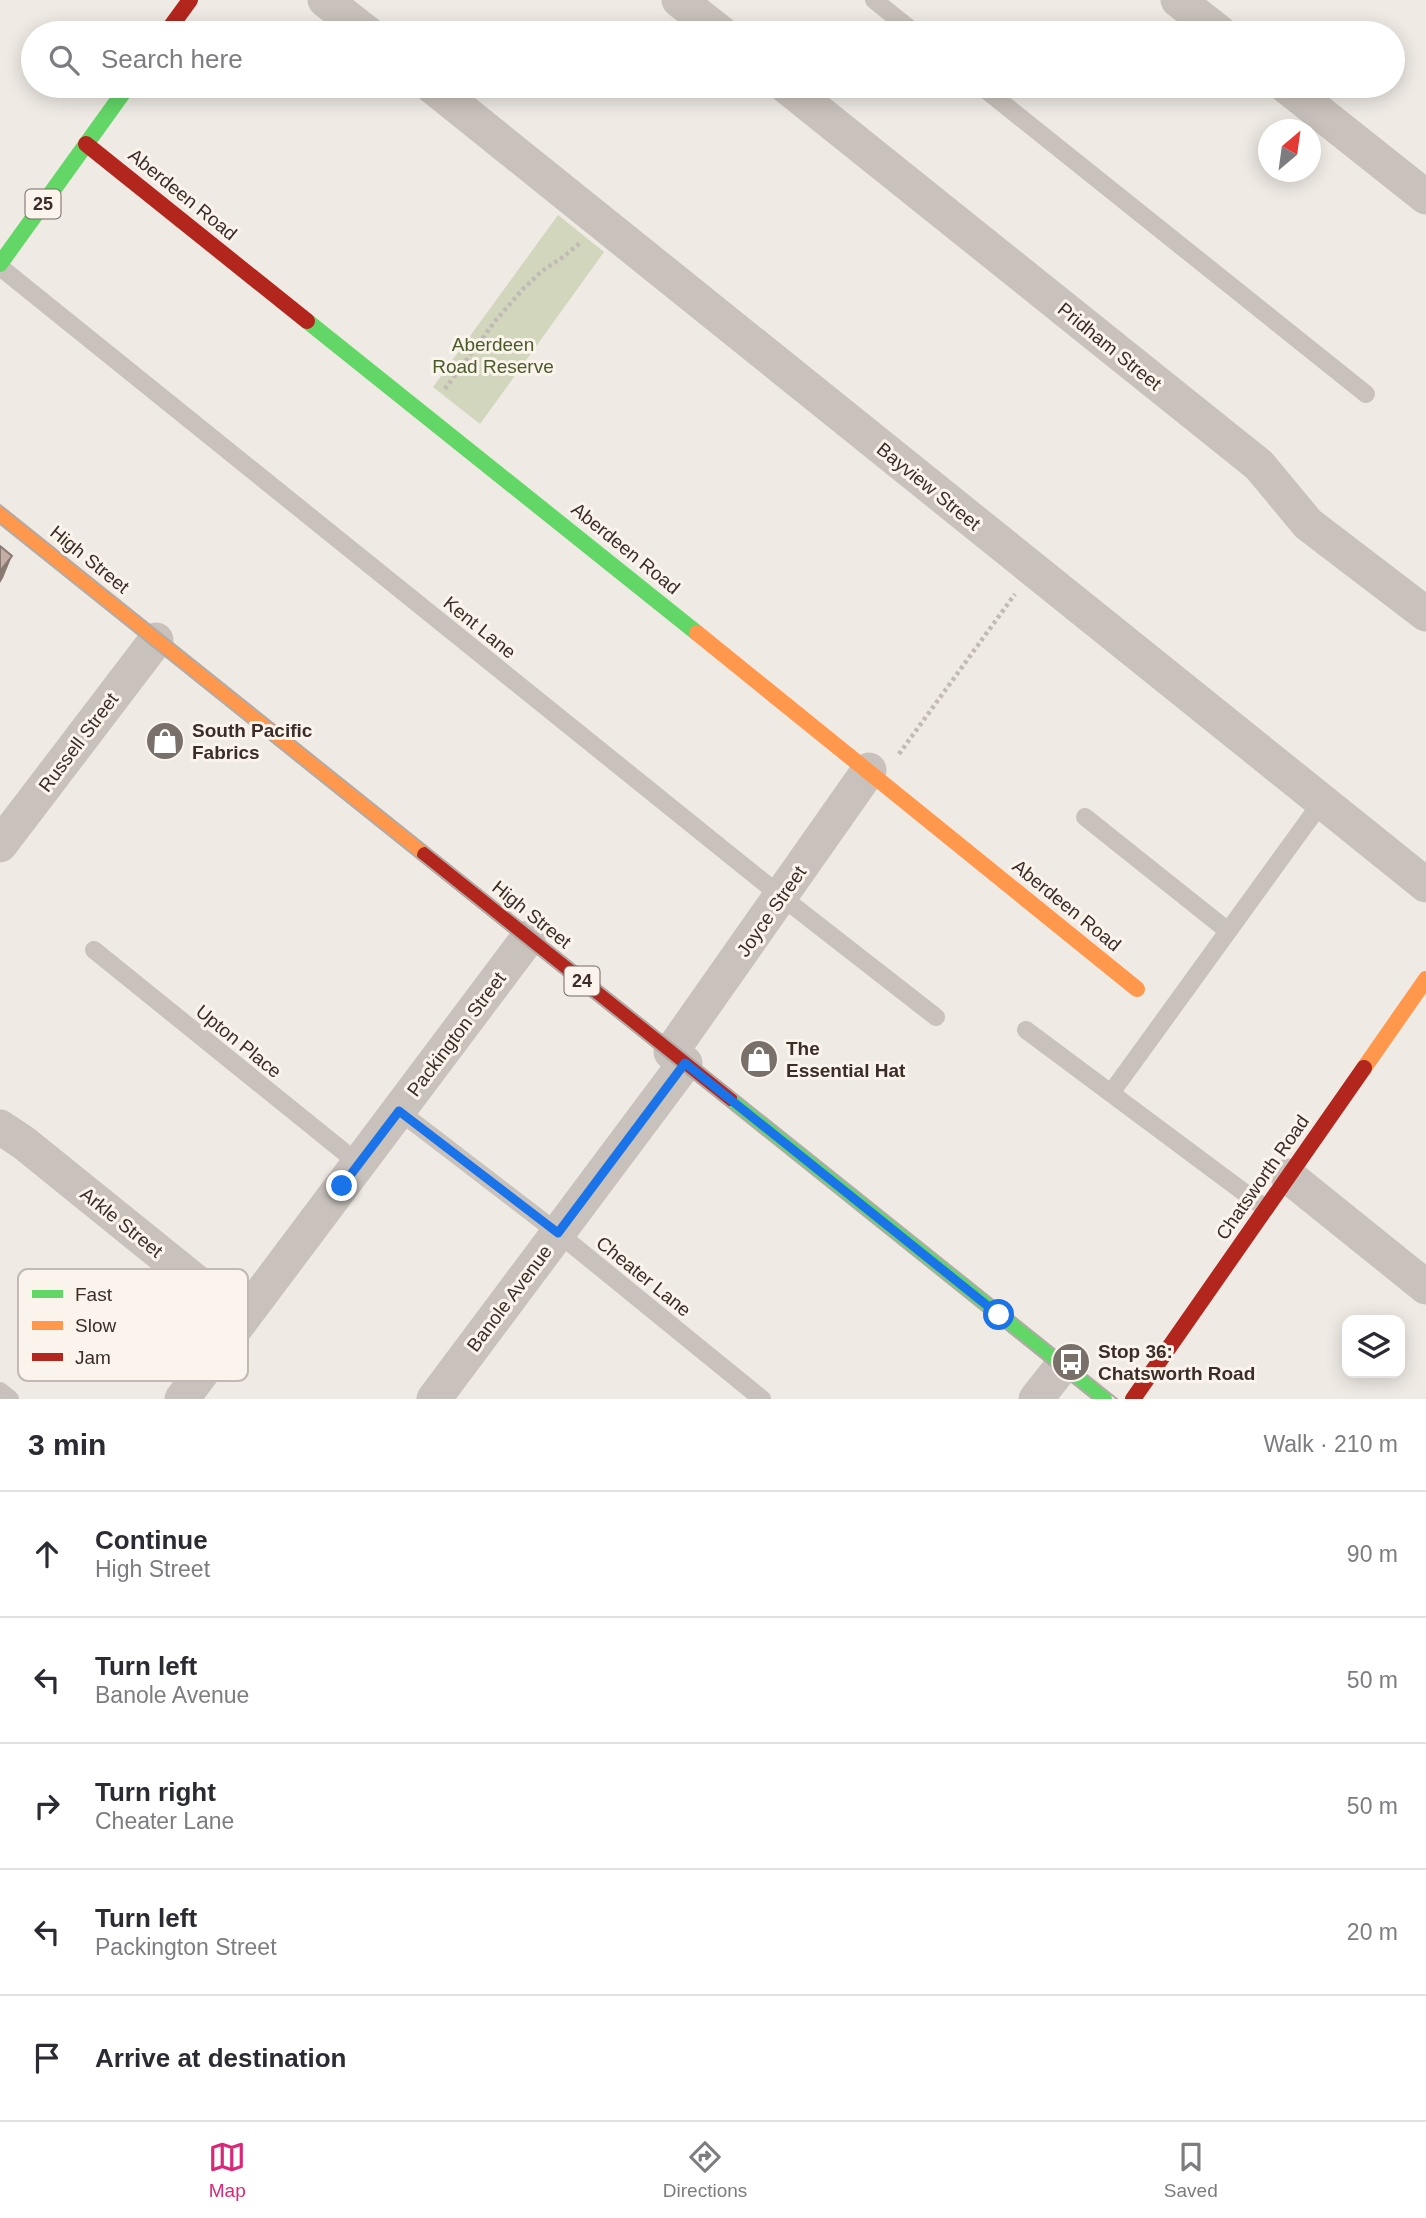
<!DOCTYPE html>
<meta charset="utf-8">
<style>
:root{--surface:#fff;--page:#f2f2f3;--text:#2b2b33;--muted:#7c7c81;--line:#e1e1e2;--accent:#db2777}
body{margin:0;font-family:Helvetica,sans-serif;background:var(--page);color:var(--text)}
.controls{position:absolute;right:21px;bottom:21px;display:grid;overflow:hidden;border-radius:14px;box-shadow:0 4px 18px #0003}
.controls button{width:63px;height:63px;display:grid;place-items:center;padding:0;border:0;border-bottom:2px solid var(--line);background:var(--surface);color:var(--text);font:35px sans-serif}
.compass{position:absolute;left:1258px;top:119px;width:63px;height:63px;border-radius:50%;background:var(--surface);box-shadow:0 4px 18px #0003;rotate:29deg}
.stop{position:absolute;width:21px;height:21px;margin:-16px;border:5px solid #1a73e8;border-radius:50%;background:#fff}
.stop.end{background:#1a73e8;border-color:#fff;box-shadow:0 2px 7px #0008}
.list{margin:0;padding:0;list-style:none}
h2{display:flex;justify-content:space-between;align-items:center;height:91px;margin:0;padding:0 28px;font-size:30px}
h2 small{font-size:23px;font-weight:400;color:var(--muted)}
.list li{display:grid;grid-template-columns:46px 1fr auto;gap:21px;align-items:center;box-sizing:border-box;height:126px;padding:0 28px;border-top:2px solid var(--line)}
.list b{display:block;font-size:26px;white-space:nowrap}
.list p{margin:0;font-size:23px;white-space:nowrap;color:var(--muted)}
.list em{font-size:23px;font-style:normal;color:var(--muted)}
.icon{flex:none;width:38px;height:38px;fill:none;stroke:currentColor;stroke-width:2;stroke-linecap:round;stroke-linejoin:round}
.map{position:relative;flex:none;width:1426px;height:1399px;overflow:hidden}
.search{position:absolute;background:var(--surface);box-shadow:0 4px 18px #0003;left:21px;right:21px;top:21px;height:77px;display:flex;align-items:center;gap:18px;box-sizing:border-box;padding:0 24px;border-radius:38px;color:var(--muted);font-size:26px}
.sheet{height:721px;background:var(--surface)}
nav{display:flex;justify-content:space-around;align-items:center;box-sizing:border-box;height:98px;border-top:2px solid var(--line);background:var(--surface);font-size:19px;color:var(--muted)}
nav a{display:grid;justify-items:center;gap:4px}
nav .on{color:var(--accent)}
.map>svg:first-child{display:block}
.green{fill:#d1d6bd}
.lines{fill:none;stroke-linecap:round;stroke-linejoin:round}
.path{stroke:#c2bab4;stroke-width:4.5;stroke-dasharray:3.5 3.5;stroke-linecap:butt}
.lane{stroke:#c9c2bc;stroke-width:18}
.street{stroke:#c9c2bc;stroke-width:35}
.fast{stroke:#63d668;stroke-width:16}
.slow{stroke:#ff974d;stroke-width:16}
.jam{stroke:#b3261e;stroke-width:16}
.tram{stroke:#b1aaa6;stroke-width:2}
.shaded-wall{fill:#897973}
.building{fill:#c4ada4;stroke:#897973;stroke-width:2}
.route{stroke:#1a73e8;stroke-width:9}
.labels{text-anchor:middle;stroke-width:6;stroke-linejoin:round;paint-order:stroke}
.shield{fill:#fbf4ec;stroke:#756964;stroke-width:2}
.shield-label{font-size:18px;font-weight:bold;fill:#3b2e29}
.street-label{font-size:19px;fill:#3b2e29;stroke:#fbf4ec}
.park-label{font-size:19px;fill:#4a5b2b;stroke:#fbf4ec}
.poi-label{font-size:19px;font-weight:bold;fill:#3b2e29;stroke:#fbf4ec;text-anchor:start}
.key{fill:#fbf4ec;stroke:#c1b9b2;stroke-width:2}
.key-label{font-size:19px;fill:#3b2e29}
</style>
<div class="map">
<svg width="1426" height="1399" viewBox="0 0 1426 1399">
<rect width="100%" height="100%" fill="#efeae4"/>
<path class="green" d="M558,215L604,252L480,424L433,387Z"/>
<g class="lines">
<path class="path" d="M445,389L496,320L523,289L542,271L563,257L580,243
M899,754L1015,594"/>
<path class="lane" d="M874,0L915,33
M981,86L1366,394
M0,267L782,897L936,1017
M1085,817L1228,931
M94,950L359,1164
M1026,1030L1265,1208
M1111,1093L1321,803
M399,1111L558,1233L762,1399
M0,1391L10,1399"/>
<path class="street" d="M325,0L367,33
M679,0L721,33
M1178,0L1220,33
M432,86L1426,885
M786,86L1259,465L1308,524L1426,614
M1286,86L1426,197
M0,845L156,640
M671,1052L869,770
M0,1127L24,1143L242,1319
M1288,1176L1426,1287
M182,1399L528,938
M434,1399L685,1063
M1036,1399L1062,1366"/>
<path class="fast" d="M0,264L128,86
M307,321L697,633
M729,1098L1104,1399"/>
<path class="slow" d="M0,514L425,855
M697,633L1137,989
M1364,1068L1426,979"/>
<path class="jam" d="M166,33L190,0
M86,144L307,321
M425,855L729,1098
M1133,1399L1364,1068"/>
<path class="tram" d="M0,505L1117,1399
M0,524L1093,1399"/>
</g>
<path class="shaded-wall" d="M12,556L3,578L0,583V571Z"/>
<path class="building" d="M0,546L12,556L0,571Z"/>
<g class="lines">
<path class="route" d="M342,1186L399,1111L558,1233L685,1063L999,1315"/>
</g>
<defs>
<symbol id="shop-disc" viewBox="-11 -11 22 22"><circle r="9.5" fill="#7a706a" stroke="#fbf4ec"/><path d="M-5-2.5h2.3a2.7 3.5 0 0 1 5.4 0H5L5.5 6h-11ZM-1.5-2.5h3a1.5 2.3 0 0 0-3 0Z" fill="#fff"/></symbol>
<symbol id="bus-disc" viewBox="-11 -11 22 22"><circle r="9.5" fill="#7a706a" stroke="#fbf4ec"/><path d="M-5-6H5V4H4V6H2V4H-2V6H-4V4H-5ZM-3.5-4V0h7V-4ZM-3.5 1.2v1.5H-2V1.2ZM2 1.2v1.5H3.5V1.2Z" fill="#fff"/></symbol>
</defs>
<g fill-rule="evenodd">
<use href="#shop-disc" x="143" y="719" width="44" height="44"/>
<use href="#shop-disc" x="737" y="1037" width="44" height="44"/>
<use href="#bus-disc" x="1049" y="1340" width="44" height="44"/>
</g>
<g class="labels">
<g class="shield">
<rect x="25.5" y="189.5" width="35" height="29" rx="5"/>
<rect x="564.5" y="966.5" width="35" height="29" rx="5"/>
</g>
<g class="shield-label">
<text x="43" y="210">25</text>
<text x="582" y="987">24</text>
</g>
<g class="street-label">
<text transform="translate(183 194) rotate(39)" y="7">Aberdeen Road</text>
<text transform="translate(1110 346) rotate(39)" y="7">Pridham Street</text>
<text transform="translate(929 486) rotate(39)" y="7">Bayview Street</text>
<text transform="translate(626 548) rotate(39)" y="7">Aberdeen Road</text>
<text transform="translate(90 559) rotate(39)" y="7">High Street</text>
<text transform="translate(480 627) rotate(39)" y="7">Kent Lane</text>
<text transform="translate(78 742) rotate(-53)" y="7">Russell Street</text>
<text transform="translate(1067 905) rotate(39)" y="7">Aberdeen Road</text>
<text transform="translate(771 911) rotate(-55)" y="7">Joyce Street</text>
<text transform="translate(532 914) rotate(39)" y="7">High Street</text>
<text transform="translate(456 1034) rotate(-53)" y="7">Packington Street</text>
<text transform="translate(239 1041) rotate(39)" y="7">Upton Place</text>
<text transform="translate(1262 1177) rotate(-55)" y="7">Chatsworth Road</text>
<text transform="translate(122 1222) rotate(39)" y="7">Arkle Street</text>
<text transform="translate(644 1276) rotate(39)" y="7">Cheater Lane</text>
<text transform="translate(509 1298) rotate(-53)" y="7">Banole Avenue</text>
</g>
<g class="park-label">
<text x="493" y="351">Aberdeen<tspan x="493" dy="22">Road Reserve</tspan></text>
</g>
<g class="poi-label">
<text x="192" y="737">South Pacific<tspan x="192" dy="22">Fabrics</tspan></text>
<text x="786" y="1055">The<tspan x="786" dy="22">Essential Hat</tspan></text>
<text x="1098" y="1358">Stop 36:<tspan x="1098" dy="22">Chatsworth Road</tspan></text>
</g>
</g>
<rect x="18" y="1269" width="230" height="112" rx="10" class="key"/>
<rect x="32" y="1290" width="31" height="8" fill="#63d668"/>
<rect x="32" y="1321" width="31" height="9" fill="#ff974d"/>
<rect x="32" y="1353" width="31" height="8" fill="#b3261e"/>
<g class="key-label">
<text x="75" y="1301">Fast</text>
<text x="75" y="1332">Slow</text>
<text x="75" y="1364">Jam</text>
</g>
</svg>
<div class="controls">
<button><svg class="icon" aria-label="layers" viewBox="0 0 24 24"><path d="M12 4l9 5-9 5-9-5zM3 14l9 5 9-5"/></svg></button>
</div>
<svg class="compass" viewBox="-18 -18 36 36"><path d="M0-13l5 13h-10z" fill="#e53935"/><path d="M0 13l5-13h-10z" fill="#7c7c81"/></svg>
<div class="stop" style="left:999px;top:1315px"></div>
<div class="stop end" style="left:342px;top:1186px"></div>
<div class="search"><svg class="icon" aria-label="search" viewBox="0 0 24 24"><circle cx="10" cy="10" r="6"/><path d="M15 15l6 6"/></svg>Search here</div>
</div>
<section class="sheet">
<h2>3 min<small>Walk · 210 m</small></h2>
<ul class="list">
<li><svg class="icon" aria-label="ahead" viewBox="0 0 24 24"><path d="M12 20V5M6 11l6-6 6 6"/></svg><div><b>Continue</b><p>High Street</p></div><em>90 m</em></li>
<li><svg class="icon" aria-label="left" viewBox="0 0 24 24"><path d="M17 20v-9H6M10 6l-5 5 5 5"/></svg><div><b>Turn left</b><p>Banole Avenue</p></div><em>50 m</em></li>
<li><svg class="icon" aria-label="right" viewBox="0 0 24 24"><path d="M7 20v-9h11M14 6l5 5-5 5"/></svg><div><b>Turn right</b><p>Cheater Lane</p></div><em>50 m</em></li>
<li><svg class="icon" aria-label="left" viewBox="0 0 24 24"><path d="M17 20v-9H6M10 6l-5 5 5 5"/></svg><div><b>Turn left</b><p>Packington Street</p></div><em>20 m</em></li>
<li><svg class="icon" aria-label="arrive" viewBox="0 0 24 24"><path d="M6 21V4h12l-3 4 3 4H6"/></svg><div><b>Arrive at destination</b></div></li>
</ul>
</section>
<nav>
<a class="on"><svg class="icon" aria-label="map" viewBox="0 0 24 24"><path d="M3 6l6-2 6 2 6-2v14l-6 2-6-2-6 2zM9 4v14M15 6v14"/></svg>Map</a>
<a><svg class="icon" aria-label="directions" viewBox="0 0 24 24"><path d="M12 3l9 9-9 9-9-9zM9 14v-3h6M13 9l2 2-2 2"/></svg>Directions</a>
<a><svg class="icon" aria-label="saved" viewBox="0 0 24 24"><path d="M7 4h10v16l-5-4-5 4z"/></svg>Saved</a>
</nav>
